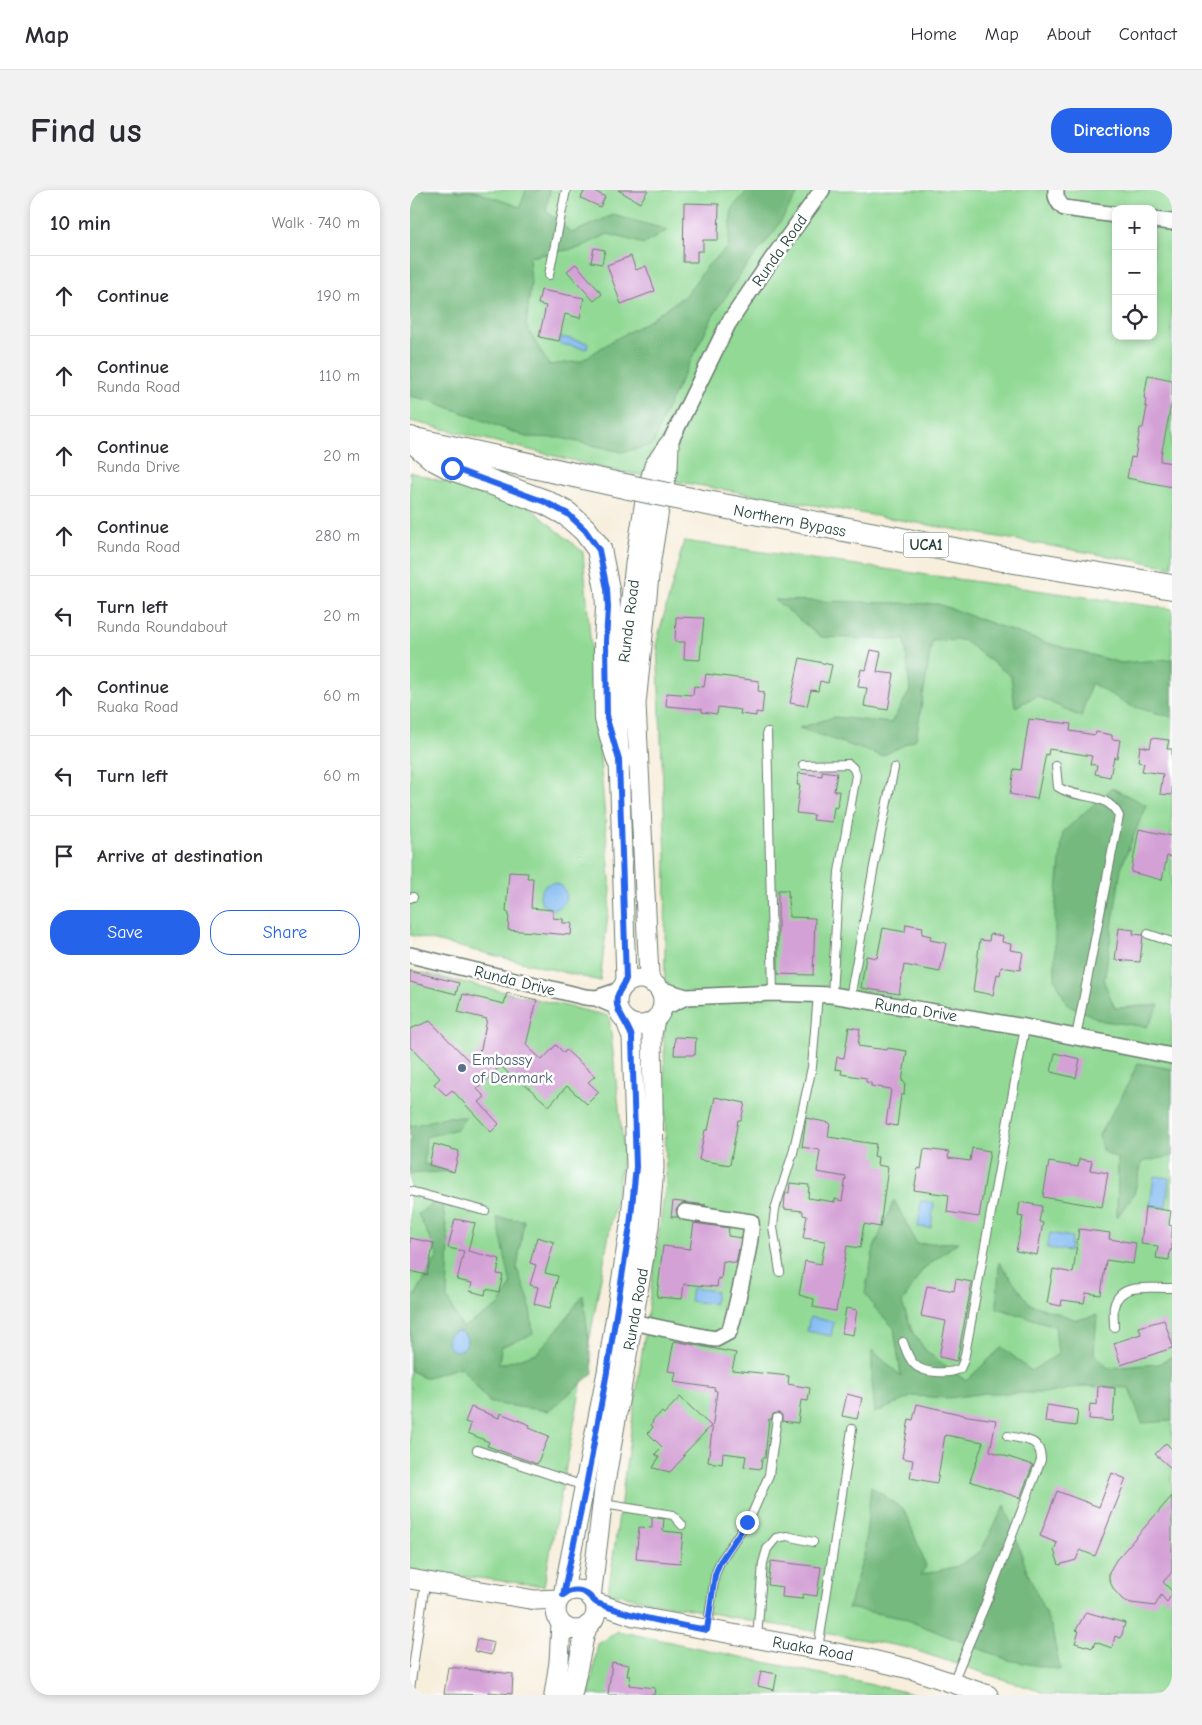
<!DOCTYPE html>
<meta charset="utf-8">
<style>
:root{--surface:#fff;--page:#f2f2f3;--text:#2b2b33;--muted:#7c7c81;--line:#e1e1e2;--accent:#2563eb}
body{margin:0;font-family:"Comic Neue",sans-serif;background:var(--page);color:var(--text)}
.controls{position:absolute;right:15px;top:15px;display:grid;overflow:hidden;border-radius:10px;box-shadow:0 2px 8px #0003}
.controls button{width:45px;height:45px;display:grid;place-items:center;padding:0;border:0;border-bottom:1px solid var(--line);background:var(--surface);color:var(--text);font:25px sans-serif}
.stop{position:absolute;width:15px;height:15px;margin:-11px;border:4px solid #2563eb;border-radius:50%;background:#fff}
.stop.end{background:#2563eb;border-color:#fff;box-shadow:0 1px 5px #0008}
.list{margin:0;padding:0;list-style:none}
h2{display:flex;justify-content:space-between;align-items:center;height:65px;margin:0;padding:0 20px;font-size:21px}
h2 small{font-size:16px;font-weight:400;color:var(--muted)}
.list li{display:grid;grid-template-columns:32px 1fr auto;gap:15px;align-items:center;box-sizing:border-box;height:80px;padding:0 20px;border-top:1px solid var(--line)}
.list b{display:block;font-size:19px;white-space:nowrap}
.list p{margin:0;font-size:16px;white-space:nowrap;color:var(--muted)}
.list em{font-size:16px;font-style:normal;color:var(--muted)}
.actions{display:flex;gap:10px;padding:15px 20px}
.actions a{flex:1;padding:11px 0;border:1px solid var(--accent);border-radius:20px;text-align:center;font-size:18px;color:var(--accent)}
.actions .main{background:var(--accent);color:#fff}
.icon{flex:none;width:28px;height:28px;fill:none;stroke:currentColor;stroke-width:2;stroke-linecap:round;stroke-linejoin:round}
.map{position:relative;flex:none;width:762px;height:1505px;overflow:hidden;border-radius:20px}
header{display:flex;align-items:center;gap:30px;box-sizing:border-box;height:70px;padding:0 25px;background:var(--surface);border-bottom:1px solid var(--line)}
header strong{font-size:24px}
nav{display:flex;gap:28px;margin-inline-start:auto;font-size:18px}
.intro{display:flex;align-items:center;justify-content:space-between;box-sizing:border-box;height:120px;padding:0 30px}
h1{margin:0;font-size:35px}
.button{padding:12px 22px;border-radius:20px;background:var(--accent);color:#fff;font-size:18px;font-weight:700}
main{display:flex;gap:30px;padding:0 30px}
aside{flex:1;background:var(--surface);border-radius:20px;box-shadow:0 2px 8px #0003}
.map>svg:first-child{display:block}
.green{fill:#91d994;stroke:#588b64;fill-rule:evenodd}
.forest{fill:#74b97e;stroke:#4a7b59}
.water{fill:#7fb9f1;stroke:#4f7b92}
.building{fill:#d4a1d6}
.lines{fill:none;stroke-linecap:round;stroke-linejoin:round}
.service-casing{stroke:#6b7b6f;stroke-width:10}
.minor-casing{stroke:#6b7b6f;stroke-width:18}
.tertiary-casing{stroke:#6b7b6f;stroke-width:21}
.primary-casing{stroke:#6b7b6f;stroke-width:26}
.service{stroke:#fff;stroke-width:8}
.minor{stroke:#fff;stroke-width:15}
.tertiary{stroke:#fff;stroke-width:19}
.primary{stroke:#fff;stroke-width:24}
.primary-bridge-casing{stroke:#6b7b6f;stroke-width:26;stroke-linecap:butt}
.primary-bridge{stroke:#fff;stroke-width:24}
.route{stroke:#2563eb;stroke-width:6}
.service-dot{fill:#5c6f8a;stroke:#fff;stroke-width:2}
.labels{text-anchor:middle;stroke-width:5;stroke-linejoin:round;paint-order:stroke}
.shield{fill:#fff;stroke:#627771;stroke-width:1}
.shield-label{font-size:15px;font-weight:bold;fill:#1f3d34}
.street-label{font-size:16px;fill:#1f3d34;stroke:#fff}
.service-label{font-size:16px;fill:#4e5e75;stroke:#fff;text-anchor:start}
</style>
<header>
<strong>Map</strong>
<nav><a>Home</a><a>Map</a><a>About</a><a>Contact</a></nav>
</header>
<div class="intro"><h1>Find us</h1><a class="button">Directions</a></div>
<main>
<aside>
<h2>10 min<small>Walk · 740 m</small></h2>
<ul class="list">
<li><svg class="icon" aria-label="ahead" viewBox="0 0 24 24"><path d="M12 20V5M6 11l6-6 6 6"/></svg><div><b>Continue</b></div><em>190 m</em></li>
<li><svg class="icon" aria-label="ahead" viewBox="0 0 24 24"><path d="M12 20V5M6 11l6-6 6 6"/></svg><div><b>Continue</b><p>Runda Road</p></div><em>110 m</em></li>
<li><svg class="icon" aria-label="ahead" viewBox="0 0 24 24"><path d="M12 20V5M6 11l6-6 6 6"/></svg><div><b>Continue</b><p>Runda Drive</p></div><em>20 m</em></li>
<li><svg class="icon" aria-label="ahead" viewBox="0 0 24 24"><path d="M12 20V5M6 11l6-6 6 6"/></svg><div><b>Continue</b><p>Runda Road</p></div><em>280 m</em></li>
<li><svg class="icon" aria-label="left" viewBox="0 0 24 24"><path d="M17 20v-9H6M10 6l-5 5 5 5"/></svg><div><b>Turn left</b><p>Runda Roundabout</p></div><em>20 m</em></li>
<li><svg class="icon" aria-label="ahead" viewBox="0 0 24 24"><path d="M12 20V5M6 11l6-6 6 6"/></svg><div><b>Continue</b><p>Ruaka Road</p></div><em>60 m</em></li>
<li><svg class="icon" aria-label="left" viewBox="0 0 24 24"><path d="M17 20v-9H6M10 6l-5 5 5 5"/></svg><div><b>Turn left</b></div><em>60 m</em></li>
<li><svg class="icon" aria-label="arrive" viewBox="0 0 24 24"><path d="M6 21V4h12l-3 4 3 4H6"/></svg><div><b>Arrive at destination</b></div></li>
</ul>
<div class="actions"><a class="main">Save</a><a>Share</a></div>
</aside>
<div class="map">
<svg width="762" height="1505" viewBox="0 0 762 1505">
<rect width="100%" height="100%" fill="#fff"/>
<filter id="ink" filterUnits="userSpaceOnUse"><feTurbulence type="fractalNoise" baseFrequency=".02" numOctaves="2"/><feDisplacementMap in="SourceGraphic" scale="10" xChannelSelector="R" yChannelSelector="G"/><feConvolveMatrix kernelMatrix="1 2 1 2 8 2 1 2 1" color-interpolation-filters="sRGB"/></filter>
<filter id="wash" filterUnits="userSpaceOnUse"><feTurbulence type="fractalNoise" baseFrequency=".0096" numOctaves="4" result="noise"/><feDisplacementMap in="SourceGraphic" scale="20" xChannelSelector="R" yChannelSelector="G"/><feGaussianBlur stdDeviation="1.12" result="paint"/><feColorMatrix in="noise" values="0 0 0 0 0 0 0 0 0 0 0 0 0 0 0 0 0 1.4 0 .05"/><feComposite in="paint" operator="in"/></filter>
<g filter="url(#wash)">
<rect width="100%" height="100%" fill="#f7eedc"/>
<path class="green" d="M0,0H762V377L206,281L0,231ZM706,19H743V146H706Z
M0,282L118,316L173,362L201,701L190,791L0,745Z
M274,351L762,419V1505H641L495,1457L326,1428L198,1403L256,992L254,844L256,669L247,451Z
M0,780L199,826L214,963L134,1396L0,1380Z
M208,1441L510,1505H179L188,1454Z"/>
<path class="forest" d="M0,0L64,1L110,17L116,0H140L136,21L162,43L203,25L258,40L234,54L198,44L169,58L119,67L121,93L116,136L139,175L171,171L202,151L235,133L276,105L296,77L318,57L322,18L338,0H390L364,42L333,80L303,126L256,220L243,255L212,262L151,248L116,247L19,210L0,206Z
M365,410L528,414L630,451L711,473L762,469V527L721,516L681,493L671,527L627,506L605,517L601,486L553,450L522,451L506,549L472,566L389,538L424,527L481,533L500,501L495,450L411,447Z
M702,598L736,615L711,678L694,792L705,818L749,815L737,837L693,831L657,814L645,788V722L653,642Z
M728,873L762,879V966L732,972L724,1004L707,1027L708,969L692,960L689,945L712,906Z
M36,927H56L47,939L16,947L14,974L44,981L0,984V935L2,936Z
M31,1007L39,1053L37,1108L52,1138L89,1116L101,1095L87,1028L114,1030L107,1079L119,1110L123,1144L91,1157L89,1175L127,1163L153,1133L173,1105L183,1183L139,1221L80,1213L51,1177L14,1188L0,1180V1114L28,1066L8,1024Z
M484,1010L507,1054L548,1052L513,1079L492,1113L503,1143L517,1162L556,1191L592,1157L621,1181L648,1164L645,1136L587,1118L589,1072L620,1114L667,1130L687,1125L684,1163L698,1178L749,1174L762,1166V1191L760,1193L762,1196V1231L732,1233L719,1198L674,1196L639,1203H576L538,1208L503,1206L465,1223L462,1191V1160L491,1186L484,1138L465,1118L455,1103L464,1058Z
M461,1296L495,1321L516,1376L510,1385L548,1376L571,1361L595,1315L617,1381L642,1439L650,1480L598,1470L492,1428L438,1418L454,1365Z"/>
<path class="water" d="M151,147L178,153L177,159L150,154Z
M130 706a13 13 0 1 1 26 0a13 13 0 1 1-26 0Z
M744,986L759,988L756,1017L740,1016Z
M511,1011L524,1013L521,1038L508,1037Z
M640,1043L662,1047L660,1061L637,1058Z
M282,1098L306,1101L304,1114L280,1111Z
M400,1127L424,1132L421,1146L397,1141Z
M37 1151a10 10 0 1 1 20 0a10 10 0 1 1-20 0Z"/>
<g id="blocks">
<path class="building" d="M175,0H183L195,7L190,17L171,8Z
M208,0H238L230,13Z
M274,13L309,14L308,50H293V61H287V72H273Z
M184,58L195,60L192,74L181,72Z
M221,66L226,80L236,76L245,101L211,114L197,75Z
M166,74L192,104L184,111L157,81Z
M131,100L174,108L170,128L155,124L149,151L129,147L136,116L128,114Z
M738,185L762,190V210L750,271L762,273V297L717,288L721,267L725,268L730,238H733L737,217L735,216L736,209L734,208Z
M266,427L294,428L290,470L274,469L275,452H265Z
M461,460L471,462L467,482L484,484L478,520L454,516L457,498L448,497L451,479L456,480Z
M390,468L422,475L418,493L410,491L408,501L401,500L397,516L380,513Z
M296,484L349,491L348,501L354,502L352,523L346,522V526L330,524L331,520L308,517L307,524L292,522V519L256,516L257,503L283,505L284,496L294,497Z
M619,529L661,534L660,541L685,545L686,542L702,545V549L710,550L707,568L704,567L700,587L685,584L687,575L680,574L682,566L639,559L638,565L636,564L627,609L600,604L604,579L611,580Z
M742,548L759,550L757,559H762V605L750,604L753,584L732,581L734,573L728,572L730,556L740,558Z
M412,581L427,583L424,601H429L427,618L424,617L422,632L403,630L404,625L386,623L390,595H387L389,583L412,586Z
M729,639L762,646V667L757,666L752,690L721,682Z
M99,682L118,683L117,688H123L121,718L143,720V728L153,729V733H162L161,745L98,740L99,723L96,722Z
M368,700H378L379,727L405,728L403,785L368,784Z
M496,734L513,737L512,744L521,746L520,750L536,753L530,782L494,775L489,804L451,798L456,766L467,768L473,738L495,742Z
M709,738L724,740L723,744L733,745L730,772L705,770Z
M580,744L593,746L592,752L601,754L600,760L613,762L610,780L591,777L590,785L587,784L583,805L563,801L570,750L579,751Z
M0,781L49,793L46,804L0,792Z
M97,803L127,810L116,855L132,870L146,855L154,863L156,860L185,886L178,892L189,902L177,914L157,896L139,916L104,885L102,887L91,876L67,899L75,907L69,912L89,934L81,942L42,900L36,905L24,894L30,888L0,857V839L20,831L59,871L71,859L77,829L48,822L53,804L94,814Z
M439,837L450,839L448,856L477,860L478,858L497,861L492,891L495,892L494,905H491L487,936L476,934L481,899L461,896V893L456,892V888L431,884L432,880L425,879L427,867L434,868Z
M265,847L286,848L285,865H264Z
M645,863L670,869L666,888L641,882Z
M305,907L335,913L331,930H328L320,975L289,970L295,940H298Z
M396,928L420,933L418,947L466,954L464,966L468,967L467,975L478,977L470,1037L454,1034L450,1058L437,1056L426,1121L403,1117L404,1109L389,1105L395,1071L411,1074L415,1051L393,1048L397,1026L393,1025V1021L374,1019L375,1006L376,1003H379L380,993L399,995L398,1008L425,1012V1009L432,1011L436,987L407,982L410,960L392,957Z
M24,954L49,961L44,982L19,975Z
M562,958L580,961L569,1027L537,1022L539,1005L504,1000L508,978L511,979L514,959L539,962L538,968L560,971Z
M669,969L682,971L680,980L698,983L692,1017L633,1007L639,972L668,977Z
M263,1011L296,1015L271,1014L266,1020L268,1027H261Z
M610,1012L632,1016L629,1032L633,1033L627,1065L606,1061L613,1027L608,1026Z
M735,1017L761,1021L759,1035L762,1036V1060H760L759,1070L746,1068L748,1056L731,1054Z
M45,1029L65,1033L58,1061L90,1069L87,1084L93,1085L89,1102L76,1099L75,1105L60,1101L62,1093L47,1090L54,1061L38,1058Z
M284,1033L319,1038L318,1046L331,1048L326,1073L313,1071L311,1089L308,1088L307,1097L274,1094L272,1109L247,1107L253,1056L280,1059Z
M669,1039L700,1043L699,1049L726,1053L723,1074L696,1070L691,1105L676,1103L674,1113L652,1110L651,1116L637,1113L643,1079L663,1083Z
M127,1047L144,1052L135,1083L148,1086L140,1118L124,1114L128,1097L120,1095L126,1075L120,1073Z
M0,1048L24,1053L17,1085L0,1081Z
M546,1089L562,1092L547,1171L529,1167L536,1131L511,1126L517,1096L544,1101Z
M436,1118L447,1120L443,1145L432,1143Z
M754,1130L762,1153V1158L711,1175L704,1153L731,1144L729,1137Z
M264,1151L326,1163L322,1180L379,1186L378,1194L400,1198L398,1211L391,1210L388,1233L372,1231V1225L368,1223L363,1224L361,1230L359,1229L355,1268H352L351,1279L334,1277L336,1266L313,1263L312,1274L298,1272L307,1201L304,1200L305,1198L264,1192L266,1182L258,1181Z
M688,1196L705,1198L703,1231L679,1229L680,1214L687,1215Z
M437,1204L452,1208L447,1229L432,1226Z
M270,1207L301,1236L273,1265L275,1266L260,1282L243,1278L249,1267L245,1264L252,1257L238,1243L243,1237L241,1235L243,1232L242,1231L252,1222L254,1224Z
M507,1214L558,1226L586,1230L580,1261L623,1275L610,1308L560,1291L573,1252L535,1245L527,1293L500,1288L503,1270L492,1268L499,1229L503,1230Z
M637,1215L668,1220L666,1236L635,1232Z
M61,1217L89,1228L90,1223L120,1235L119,1238L139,1246L127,1274L77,1256L79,1252L58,1243L61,1234L55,1232Z
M756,1253L762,1259V1279L745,1264Z
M702,1283L716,1289L685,1366L670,1360L666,1370L649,1375L644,1360L647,1353L630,1346L647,1301L689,1317Z
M762,1306V1382L753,1392L762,1401V1404L757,1412L751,1405L745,1416L721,1413L713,1410L704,1400L699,1390V1382L706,1370Z
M242,1327L254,1329L253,1341L273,1343L270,1373L226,1369L229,1337L242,1338Z
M361,1371L411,1377L407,1406L393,1404L392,1409L372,1407L373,1397L358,1395Z
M676,1422L715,1433L711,1448L705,1446L702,1458L685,1452L683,1458L665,1453L669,1441L666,1440Z
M67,1449L84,1453L81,1465L64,1461Z
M202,1472L219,1475L217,1486H220L219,1495L245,1498L244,1505H198Z
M38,1477L103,1484L102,1504L78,1502V1505L34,1504Z
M351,1481L367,1484L364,1500L348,1496Z"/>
</g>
</g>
<g filter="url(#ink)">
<use href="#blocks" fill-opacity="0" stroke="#6b7b6f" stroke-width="1"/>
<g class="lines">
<defs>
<path id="service" d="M139,85L156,0
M357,542L363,803
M393,575L439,574L444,579L446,585L429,682L422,805
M646,576L648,597C669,611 696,600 709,626L666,847
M0,708L3,707
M738,744L762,752
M440,808L464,676L484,578
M0,1001L75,1021
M370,1082L363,1037L365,1019L383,963L402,877L408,804
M704,1137C704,1130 703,1123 704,1117C709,1091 742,1099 762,1098
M493,1152C496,1160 498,1168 504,1174C513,1184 539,1184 550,1179L554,1170L615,837
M67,1260L174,1296
M193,1314L263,1325L272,1335
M297,1440L305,1385L310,1372L342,1324L359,1285L367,1228
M347,1448L353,1373L357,1359L366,1348L377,1346L403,1352
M408,1459L442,1239
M543,1492L580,1403L631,1270C631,1248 615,1250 598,1246
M0,1499L15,1393"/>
<path id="minor" d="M646,0C645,8 648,13 654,18L706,25
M743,30L762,32
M259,254L318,134L362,69L412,0
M0,765L175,807L186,808L210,800
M247,798L276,807L363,803L422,805L615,837L762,866
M186,808L207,817
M251,819L276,807
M222,1132L299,1148L306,1149L319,1142C324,1128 344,1043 341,1032L275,1022"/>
<path id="tertiary" d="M207 812a23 23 0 1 1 46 0a23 23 0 1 1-46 0Z
M242,793L239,786L226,514L240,376L251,307L258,278L259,255
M214,795L216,789L208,539L209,510L225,374L236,304L244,276L259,254
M0,1389L125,1410L149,1409
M146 1420a20 20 0 1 1 40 0a20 20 0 1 1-40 0Z
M153,1405L197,1182L220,1036L226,977L222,847L215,829
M181,1408L194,1299L239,1037L244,978L242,845L245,829
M184,1412L224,1426L454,1468L504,1480L578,1505
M144,1505L149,1472L151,1433
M162,1505L174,1447L178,1435"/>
<path id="primary" d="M1,249L23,268L42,278L135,312L157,324L175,340L189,359L197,399L198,418L196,451L197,529L209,570
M9,251L219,297
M271,308L581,367L762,397"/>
</defs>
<use href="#service" class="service-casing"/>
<use href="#minor" class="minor-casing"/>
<use href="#tertiary" class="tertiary-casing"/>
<use href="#primary" class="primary-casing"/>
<use href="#service" class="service"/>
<use href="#minor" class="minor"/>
<use href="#tertiary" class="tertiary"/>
<use href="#primary" class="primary"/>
<defs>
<path id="primary-bridge" d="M219,297L271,308"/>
</defs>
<use href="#primary-bridge" class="primary-bridge-casing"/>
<use href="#primary-bridge" class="primary-bridge"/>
</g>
</g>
<g class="lines" filter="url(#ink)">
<path class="route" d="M42,278L135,312L158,324L175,340L189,360L197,399L198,418L196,451L197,529L209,570L216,789C214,796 209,800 207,807C204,821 218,833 222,847L226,977L220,1036L197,1182L176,1296L153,1405C161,1399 171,1399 178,1405C182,1408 183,1411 187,1413C222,1427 260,1433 297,1440L305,1385L310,1372L337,1332"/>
</g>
<circle class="service-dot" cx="52" cy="878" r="5"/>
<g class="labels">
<rect class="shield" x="493.5" y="342.5" width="45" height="25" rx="4"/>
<g class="shield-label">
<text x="516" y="360">UCA1</text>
</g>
<g class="street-label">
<text transform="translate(369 60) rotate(-55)" y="6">Runda Road</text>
<text transform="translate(380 330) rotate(11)" y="6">Northern Bypass</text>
<text transform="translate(218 431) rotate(-83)" y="6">Runda Road</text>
<text transform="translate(105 790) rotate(14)" y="6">Runda Drive</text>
<text transform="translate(506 819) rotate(9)" y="6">Runda Drive</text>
<text transform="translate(225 1119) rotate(-80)" y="6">Runda Road</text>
<text transform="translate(403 1458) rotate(10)" y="6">Ruaka Road</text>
</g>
<g class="service-label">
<text x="62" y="875">Embassy<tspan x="62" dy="18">of Denmark</tspan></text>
</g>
</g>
</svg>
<div class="controls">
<button>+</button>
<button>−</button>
<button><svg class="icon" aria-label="locate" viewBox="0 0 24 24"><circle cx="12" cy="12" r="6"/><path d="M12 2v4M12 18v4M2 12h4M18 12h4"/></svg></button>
</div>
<div class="stop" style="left:42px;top:278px"></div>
<div class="stop end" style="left:337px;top:1332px"></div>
</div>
</main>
